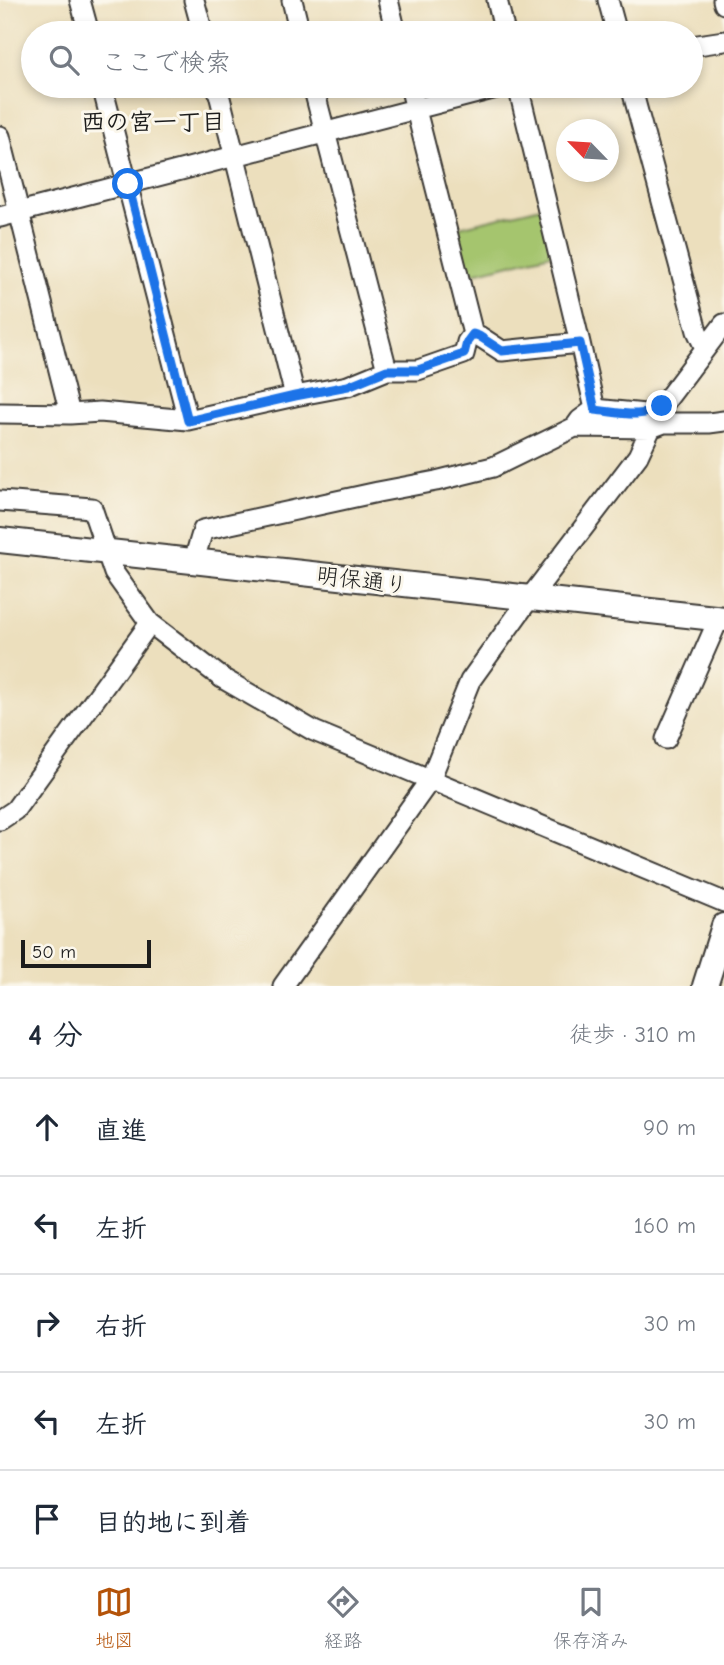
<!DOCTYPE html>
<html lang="ja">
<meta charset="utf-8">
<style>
:root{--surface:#fff;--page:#f2f2f3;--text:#1f2937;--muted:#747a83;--line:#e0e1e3;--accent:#b45309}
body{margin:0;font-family:"Comic Neue","Klee One",sans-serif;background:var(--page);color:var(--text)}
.compass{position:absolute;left:556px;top:119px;width:63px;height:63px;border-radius:50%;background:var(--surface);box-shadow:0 4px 10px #0003;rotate:295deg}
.scale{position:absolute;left:21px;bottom:18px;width:130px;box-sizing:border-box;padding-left:7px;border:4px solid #1c1c1c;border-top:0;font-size:19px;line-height:24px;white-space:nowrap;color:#1c1c1c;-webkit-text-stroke:5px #fbf7ec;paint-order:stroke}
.stop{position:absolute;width:21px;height:21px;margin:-16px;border:5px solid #1a73e8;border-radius:50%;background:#fff}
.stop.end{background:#1a73e8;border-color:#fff;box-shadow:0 2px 7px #0008}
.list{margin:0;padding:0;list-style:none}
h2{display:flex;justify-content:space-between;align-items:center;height:91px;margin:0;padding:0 28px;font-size:30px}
h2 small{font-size:23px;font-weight:400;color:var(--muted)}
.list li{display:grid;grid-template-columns:46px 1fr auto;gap:21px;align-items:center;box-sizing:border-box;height:98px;padding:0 28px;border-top:2px solid var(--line)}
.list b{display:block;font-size:26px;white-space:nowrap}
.list em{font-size:23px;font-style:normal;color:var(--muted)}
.icon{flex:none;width:38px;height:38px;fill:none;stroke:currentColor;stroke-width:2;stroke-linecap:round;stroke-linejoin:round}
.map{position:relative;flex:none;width:724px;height:986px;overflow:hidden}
.search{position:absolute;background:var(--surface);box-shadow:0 4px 10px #0003;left:21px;right:21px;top:21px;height:77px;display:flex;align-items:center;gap:18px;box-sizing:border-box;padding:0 24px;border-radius:38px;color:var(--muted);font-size:26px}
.sheet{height:581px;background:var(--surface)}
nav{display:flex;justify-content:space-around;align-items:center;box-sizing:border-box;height:98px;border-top:2px solid var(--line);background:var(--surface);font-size:19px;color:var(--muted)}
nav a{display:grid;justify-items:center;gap:4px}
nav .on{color:var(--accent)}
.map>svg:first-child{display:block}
.green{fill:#a5c56e;stroke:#607045;stroke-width:2}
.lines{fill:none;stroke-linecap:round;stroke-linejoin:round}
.minor-casing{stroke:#3b3934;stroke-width:23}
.tertiary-casing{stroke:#3b3934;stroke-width:28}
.minor{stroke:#fff;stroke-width:19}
.tertiary{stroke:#fff;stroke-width:24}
.route{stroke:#1a73e8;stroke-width:9}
.labels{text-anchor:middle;stroke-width:6;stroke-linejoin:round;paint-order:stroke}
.street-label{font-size:23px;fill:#1c1c1c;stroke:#fbf7ec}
.neighbourhood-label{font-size:24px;font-weight:bold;fill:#1c1c1c;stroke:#fbf7ec}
</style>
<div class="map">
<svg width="724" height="986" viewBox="0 0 724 986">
<rect width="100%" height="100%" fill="#fbf7ec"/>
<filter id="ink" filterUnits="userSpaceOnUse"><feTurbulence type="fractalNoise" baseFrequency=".0143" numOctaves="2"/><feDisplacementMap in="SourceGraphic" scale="14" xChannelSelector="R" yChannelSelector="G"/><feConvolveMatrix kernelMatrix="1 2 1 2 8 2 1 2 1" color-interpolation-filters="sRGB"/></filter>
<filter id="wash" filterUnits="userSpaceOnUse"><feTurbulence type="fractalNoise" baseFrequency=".00686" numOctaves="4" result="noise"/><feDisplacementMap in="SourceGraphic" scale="28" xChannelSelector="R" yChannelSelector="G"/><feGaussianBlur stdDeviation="1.57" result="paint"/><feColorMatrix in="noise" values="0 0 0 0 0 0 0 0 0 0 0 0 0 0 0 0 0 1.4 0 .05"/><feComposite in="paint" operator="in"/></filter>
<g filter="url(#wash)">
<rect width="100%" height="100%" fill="#ecdfbd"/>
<path class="green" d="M541,207L555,253L466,275L455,228Z"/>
</g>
<g filter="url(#ink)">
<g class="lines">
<defs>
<path id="minor" d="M80,0L89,33
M194,0L203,33
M292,0L300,33
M388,0L396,33
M497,0L505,33
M608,0L617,33
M723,0L724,4
M691,46L724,41
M102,86L188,420
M217,86L295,396
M313,86L387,370
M410,86L473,334
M518,86L580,343
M631,86L697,331L705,348
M0,136L70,414
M0,217L504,86
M0,413L70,414L100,412L188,420L295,396L348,386L387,370H418L464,354L467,342L473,334L479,336L502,351L580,343L595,409
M575,427L651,428L664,423H709L724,421
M0,501L92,508L114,573L150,623L222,678L314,731L724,902
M194,560L203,530L378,492L436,481L493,467L575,427L580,420L595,409L645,414L654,412L662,406L724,324
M666,739L719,618
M0,820L15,810L150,623
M283,986L430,780L470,681L529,599L638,456L651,428"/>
<path id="tertiary" d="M0,540L724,619
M705,986L724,926"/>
</defs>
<use href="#minor" class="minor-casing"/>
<use href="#tertiary" class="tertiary-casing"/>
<use href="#minor" class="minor"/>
<use href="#tertiary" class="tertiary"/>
</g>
</g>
<g class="lines" filter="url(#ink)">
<path class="route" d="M128,184L188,421L295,396L348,386L387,370H418L464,354L467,342L473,334L479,336L502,351L580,343L595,410C617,412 643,420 662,406"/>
</g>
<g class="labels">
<g class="street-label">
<text transform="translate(362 580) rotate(7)" y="8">明保通り</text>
</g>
<g class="neighbourhood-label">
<text x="153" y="130">西の宮一丁目</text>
</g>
</g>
</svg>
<svg class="compass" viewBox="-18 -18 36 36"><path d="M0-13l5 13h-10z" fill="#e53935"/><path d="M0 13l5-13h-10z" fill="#747a83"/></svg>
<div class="scale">50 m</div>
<div class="stop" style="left:128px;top:184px"></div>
<div class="stop end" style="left:662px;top:406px"></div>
<div class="search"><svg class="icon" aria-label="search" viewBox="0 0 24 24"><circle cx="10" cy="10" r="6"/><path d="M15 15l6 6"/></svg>ここで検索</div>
</div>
<section class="sheet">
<h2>4 分<small>徒歩 · 310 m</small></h2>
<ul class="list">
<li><svg class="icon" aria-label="ahead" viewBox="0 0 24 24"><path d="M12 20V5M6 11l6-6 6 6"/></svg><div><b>直進</b></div><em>90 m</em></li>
<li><svg class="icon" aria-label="left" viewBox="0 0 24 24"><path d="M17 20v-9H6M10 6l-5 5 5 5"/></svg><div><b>左折</b></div><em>160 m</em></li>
<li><svg class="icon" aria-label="right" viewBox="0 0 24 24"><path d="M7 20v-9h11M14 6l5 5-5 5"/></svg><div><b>右折</b></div><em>30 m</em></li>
<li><svg class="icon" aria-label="left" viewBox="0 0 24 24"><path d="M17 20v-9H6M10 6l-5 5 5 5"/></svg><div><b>左折</b></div><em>30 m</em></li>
<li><svg class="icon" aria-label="arrive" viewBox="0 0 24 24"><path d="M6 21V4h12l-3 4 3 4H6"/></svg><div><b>目的地に到着</b></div></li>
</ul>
</section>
<nav>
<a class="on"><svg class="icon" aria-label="map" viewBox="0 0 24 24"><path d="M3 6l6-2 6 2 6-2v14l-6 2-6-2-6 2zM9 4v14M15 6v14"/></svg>地図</a>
<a><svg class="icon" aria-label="directions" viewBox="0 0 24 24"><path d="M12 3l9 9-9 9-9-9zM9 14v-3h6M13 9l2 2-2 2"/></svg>経路</a>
<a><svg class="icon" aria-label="saved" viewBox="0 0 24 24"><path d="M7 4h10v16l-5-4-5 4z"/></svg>保存済み</a>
</nav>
